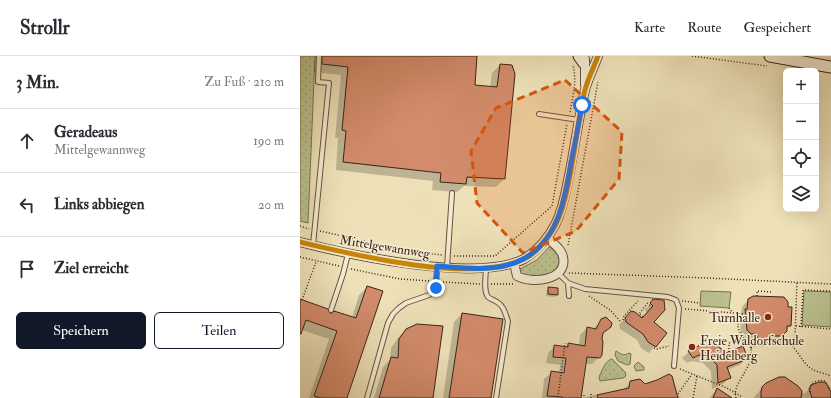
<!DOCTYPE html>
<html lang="de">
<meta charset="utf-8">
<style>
:root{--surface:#fff;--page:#f7f7f7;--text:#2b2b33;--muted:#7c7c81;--line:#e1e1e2;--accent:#111827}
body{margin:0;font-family:"IM FELL Double Pica",serif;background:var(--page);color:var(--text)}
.controls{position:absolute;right:12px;top:12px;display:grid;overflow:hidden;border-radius:6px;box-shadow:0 4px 16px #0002}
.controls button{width:36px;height:36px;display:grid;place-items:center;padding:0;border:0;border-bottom:1px solid var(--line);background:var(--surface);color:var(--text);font:20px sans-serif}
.stop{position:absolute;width:12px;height:12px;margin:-9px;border:3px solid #1a73e8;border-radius:50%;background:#fff}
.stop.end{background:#1a73e8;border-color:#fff;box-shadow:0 1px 4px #0008}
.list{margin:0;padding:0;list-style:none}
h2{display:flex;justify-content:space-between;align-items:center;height:52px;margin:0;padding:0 16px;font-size:17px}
h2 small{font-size:13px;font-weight:400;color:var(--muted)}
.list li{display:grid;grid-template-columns:26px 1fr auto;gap:12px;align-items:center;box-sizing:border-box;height:64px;padding:0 16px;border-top:1px solid var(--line)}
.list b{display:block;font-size:15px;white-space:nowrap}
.list p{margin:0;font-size:13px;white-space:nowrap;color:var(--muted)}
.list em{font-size:13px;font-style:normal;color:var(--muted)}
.actions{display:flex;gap:8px;padding:12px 16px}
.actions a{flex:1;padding:9px 0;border:1px solid var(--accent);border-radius:6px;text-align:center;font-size:14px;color:var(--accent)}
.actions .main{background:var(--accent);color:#fff}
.icon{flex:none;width:22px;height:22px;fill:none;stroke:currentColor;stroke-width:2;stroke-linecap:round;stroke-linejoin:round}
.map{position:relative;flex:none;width:531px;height:342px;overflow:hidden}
header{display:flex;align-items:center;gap:24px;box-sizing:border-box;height:56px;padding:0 20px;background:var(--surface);border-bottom:1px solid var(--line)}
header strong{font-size:19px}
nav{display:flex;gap:22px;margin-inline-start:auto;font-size:14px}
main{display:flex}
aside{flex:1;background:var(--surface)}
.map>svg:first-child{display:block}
.grass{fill:url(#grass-dots);stroke:#7a7254}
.pitch{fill:#bac28e;stroke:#7a7254}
.shadow{fill:#0003}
.building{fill:#d38b6b;stroke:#3a2319}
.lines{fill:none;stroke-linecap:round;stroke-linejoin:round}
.lane-casing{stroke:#675241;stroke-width:6}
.street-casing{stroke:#675241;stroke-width:10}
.secondary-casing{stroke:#3a2319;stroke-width:13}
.path{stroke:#3a2319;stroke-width:1.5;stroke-dasharray:1 2;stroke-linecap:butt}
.lane{stroke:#f4ecd1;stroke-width:4}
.street{stroke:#f4ecd1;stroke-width:8}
.secondary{stroke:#f4ecd1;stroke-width:11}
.bus-1-casing{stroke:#f4ecd1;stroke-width:8}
.bus-1{stroke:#c88506;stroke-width:5}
.route{stroke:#1a73e8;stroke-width:5}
.marked{fill:#d7540d;fill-opacity:0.2;stroke:#d7540d;stroke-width:3;stroke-dasharray:8 5;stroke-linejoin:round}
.poi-dot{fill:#8f2418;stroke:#f4ecd1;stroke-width:1.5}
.labels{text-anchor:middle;stroke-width:3;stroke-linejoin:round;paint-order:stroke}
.street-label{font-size:13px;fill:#3a2319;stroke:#f4ecd1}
.poi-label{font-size:13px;fill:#3a2319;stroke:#f4ecd1;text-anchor:end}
</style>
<header>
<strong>Strollr</strong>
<nav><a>Karte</a><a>Route</a><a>Gespeichert</a></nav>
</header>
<main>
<aside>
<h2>3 Min.<small>Zu Fuß · 210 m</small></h2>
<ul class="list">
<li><svg class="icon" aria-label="ahead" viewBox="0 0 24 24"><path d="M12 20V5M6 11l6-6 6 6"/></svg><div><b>Geradeaus</b><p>Mittelgewannweg</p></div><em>190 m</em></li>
<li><svg class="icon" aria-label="left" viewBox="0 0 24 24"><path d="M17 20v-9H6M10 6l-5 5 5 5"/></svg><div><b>Links abbiegen</b></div><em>20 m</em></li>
<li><svg class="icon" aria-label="arrive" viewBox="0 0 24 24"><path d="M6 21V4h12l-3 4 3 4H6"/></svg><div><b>Ziel erreicht</b></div></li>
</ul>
<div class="actions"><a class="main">Speichern</a><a>Teilen</a></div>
</aside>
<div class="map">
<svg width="531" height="342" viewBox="0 0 531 342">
<defs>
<pattern id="grass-dots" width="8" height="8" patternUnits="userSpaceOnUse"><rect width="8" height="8" fill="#bac28e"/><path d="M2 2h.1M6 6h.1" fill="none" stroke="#a1a67a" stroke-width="1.8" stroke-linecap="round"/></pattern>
</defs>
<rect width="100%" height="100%" fill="#eee1b8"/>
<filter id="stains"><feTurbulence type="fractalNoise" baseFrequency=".005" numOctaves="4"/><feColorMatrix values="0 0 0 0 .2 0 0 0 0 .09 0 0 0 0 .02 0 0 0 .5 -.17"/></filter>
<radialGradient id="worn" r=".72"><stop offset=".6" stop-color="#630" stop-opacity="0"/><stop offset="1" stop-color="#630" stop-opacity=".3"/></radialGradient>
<path class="grass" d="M0,0H15L8,167L0,165Z
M249,191C263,200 264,213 248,219C240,222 228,220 220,218L218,214L237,204Z
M316,295C320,297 323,301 329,297L331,298L330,308L327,309L318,305L315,299Z
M311,303H312L325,316L326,320L323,322L300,325L299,321C302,315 304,307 311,303Z
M338,306L344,311V314L336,315L334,310Z"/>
<path class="pitch" d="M401,235L431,236L429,252L400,250Z
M504,235L531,236V271L502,269Z"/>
<path class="shadow" d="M15,0H176L174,30L190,32L192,17L200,9L214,18L204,123L196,131L164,130L157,136L132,134L133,125L36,114L38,82H35L41,19L14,16Z
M67,231L46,342H9L29,283L2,274L0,278V244L29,258L52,262L59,239Z
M249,232L257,239L255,241L246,240L247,234Z
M354,244L353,266L355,290L349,297L341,292L337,284L320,273L319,269L331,256L342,263L347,257L345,254Z
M448,244L490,270L475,285H470L464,291L453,290L449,284H445L441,280L440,260L441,258L442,251Z
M162,258L190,342H143L154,266Z
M301,264L310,271L301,279L299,301L292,308H285L280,342L304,337L305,338L324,333L331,326L344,329L375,337L381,342H242L244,323L251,317H259L260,309L246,307L248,297L255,290L265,291L268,288L279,290L280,279L287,272L293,274Z
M107,273L132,342H74L83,311L90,304L91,292L98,282Z
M389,296L426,298L446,302L440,309L427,314L429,322L423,328L412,333L411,315L403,307L392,305L387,307L382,302Z
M466,328L497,330L504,338L512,330L531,334V342H454L455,340Z
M417,333L424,342H410L411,340Z"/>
<path class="building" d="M22,0H177L175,29L197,31L200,8L212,9L215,18L205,123L167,121L166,128L140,126L141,117L43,106L46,75L42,74L48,11L22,8Z
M67,230L83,235L47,342H21L14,340L37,275L6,264L1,278H0V243L28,253L30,257H32L34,255L56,262Z
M248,231L258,232V239L248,238Z
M453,240L484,241L488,246V251H492L491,270H487V275L482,280H475L472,285L459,284L456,278H451L447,274L445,253H447L448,243Z
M353,243L364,244L365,254L354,266L367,277L356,291L348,286L343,278L326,266L325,262L331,255L335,256L342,262L353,250L350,247Z
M162,257L203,263L191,342H149Z
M306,261L312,267L311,271L303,277L302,283L303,286L302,299L300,302L287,301L281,342H262V341L247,340L251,315L264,317L266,302L253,301L254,289L268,291V287L285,290L287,271L296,273L301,263Z
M117,268L143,270L133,342H79L91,301L98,302L99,283L106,273Z
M410,283L426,297L443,290L448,303L427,311L431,322L418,327L417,309L409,301L399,299L393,302L388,295L391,292L397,291L403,285L406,287Z
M369,318L372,320L378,342H298L297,339L329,332L330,325L340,323L345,328L357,324Z
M479,321H485L498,330L502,335L501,342H461V335L462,331L466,327Z
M519,326H525L526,327L531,336V342H512L509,333L511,329Z
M417,332L432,342H413Z"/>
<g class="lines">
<defs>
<path id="lane" d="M239,58L279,64
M13,189L29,27L18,26L19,0
M147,211L152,137
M186,212C186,220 183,234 188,241C190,243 194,244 197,246C204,250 205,257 208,265L196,342
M258,217L268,227L285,233L368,241L376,244L379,252L374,310
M268,227L269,240
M31,254L43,218L48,198
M67,342L88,267L93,258L99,252L106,247L129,239L136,232L137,210"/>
<path id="street" d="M285,3V29
M0,186C50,199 178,227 224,203C237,195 249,181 256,167C264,151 266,132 270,115C275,88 279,61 285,34C288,23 294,11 298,0
M214,207L217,220C231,228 268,225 263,201C262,193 252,187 247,181"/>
<path id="secondary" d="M279,0L284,7
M470,0L531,11"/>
</defs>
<use href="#lane" class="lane-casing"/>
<use href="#street" class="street-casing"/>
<use href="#secondary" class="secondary-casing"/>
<path class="path" d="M392,0L467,10
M270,56C273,40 277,25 273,9
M0,170L9,173
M20,175L108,195L142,199
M268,189L298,26
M154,200H195L252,150L267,68
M0,201L39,210
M51,213L100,223L130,225
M269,217L408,222L531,228
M143,226L180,228
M191,228H214
M289,240L310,254L320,265
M457,240V235L472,236
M2,244L16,206
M382,245L400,247
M347,247L352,251
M429,252L432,256
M385,253L445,258
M343,261L339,258L347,248
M323,264L324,260L338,245
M496,270L531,273
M501,271L503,234L531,235
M490,288C498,295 502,305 509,311C515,316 524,317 531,320
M354,292L357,293L369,290
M451,292L460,287L482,286L490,288L495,281L497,226
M429,296V287L435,284L446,285
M380,313L427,332L442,341
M510,336C509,327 517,323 525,325L529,332H531
M291,338V342
M378,338L392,318
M284,339V342
M258,341L265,287
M393,342L397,320
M436,342C432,331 447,316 450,305C451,301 451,296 451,292C443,278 434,277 440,258"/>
<use href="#lane" class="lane"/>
<use href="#street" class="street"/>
<use href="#secondary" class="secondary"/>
<defs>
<path id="bus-1" d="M0,186C54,199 173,228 224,203C241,195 255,173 261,156C274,117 275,74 285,34C288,22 294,11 298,0"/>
</defs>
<use href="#bus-1" class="bus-1-casing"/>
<use href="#bus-1" class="bus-1"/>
</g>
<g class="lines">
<path class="route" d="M136,232L137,210C164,212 198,217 223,203C259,184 265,141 271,106C275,87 279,68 282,49"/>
</g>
<path class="marked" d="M265,24L322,76L319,123L276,175L223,197L177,147L171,95L196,52Z"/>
<g class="poi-dot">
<circle cx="468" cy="261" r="4"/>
<circle cx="392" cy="291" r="4"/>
</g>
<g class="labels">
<g class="street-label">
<text transform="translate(85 190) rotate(9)" y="5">Mittelgewannweg</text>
</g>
<g class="poi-label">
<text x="460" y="266">Turnhalle</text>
<text x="400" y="289" text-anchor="start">Freie Waldorfschule<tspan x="400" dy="15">Heidelberg</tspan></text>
</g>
</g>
<rect width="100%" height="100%" filter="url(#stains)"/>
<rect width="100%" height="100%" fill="url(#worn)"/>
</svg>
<div class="controls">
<button>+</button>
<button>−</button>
<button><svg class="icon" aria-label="locate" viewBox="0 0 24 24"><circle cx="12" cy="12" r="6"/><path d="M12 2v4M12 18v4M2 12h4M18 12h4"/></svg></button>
<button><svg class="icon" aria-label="layers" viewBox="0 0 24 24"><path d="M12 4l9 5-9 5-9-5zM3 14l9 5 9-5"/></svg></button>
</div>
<div class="stop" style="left:282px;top:49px"></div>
<div class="stop end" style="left:136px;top:232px"></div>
</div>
</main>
